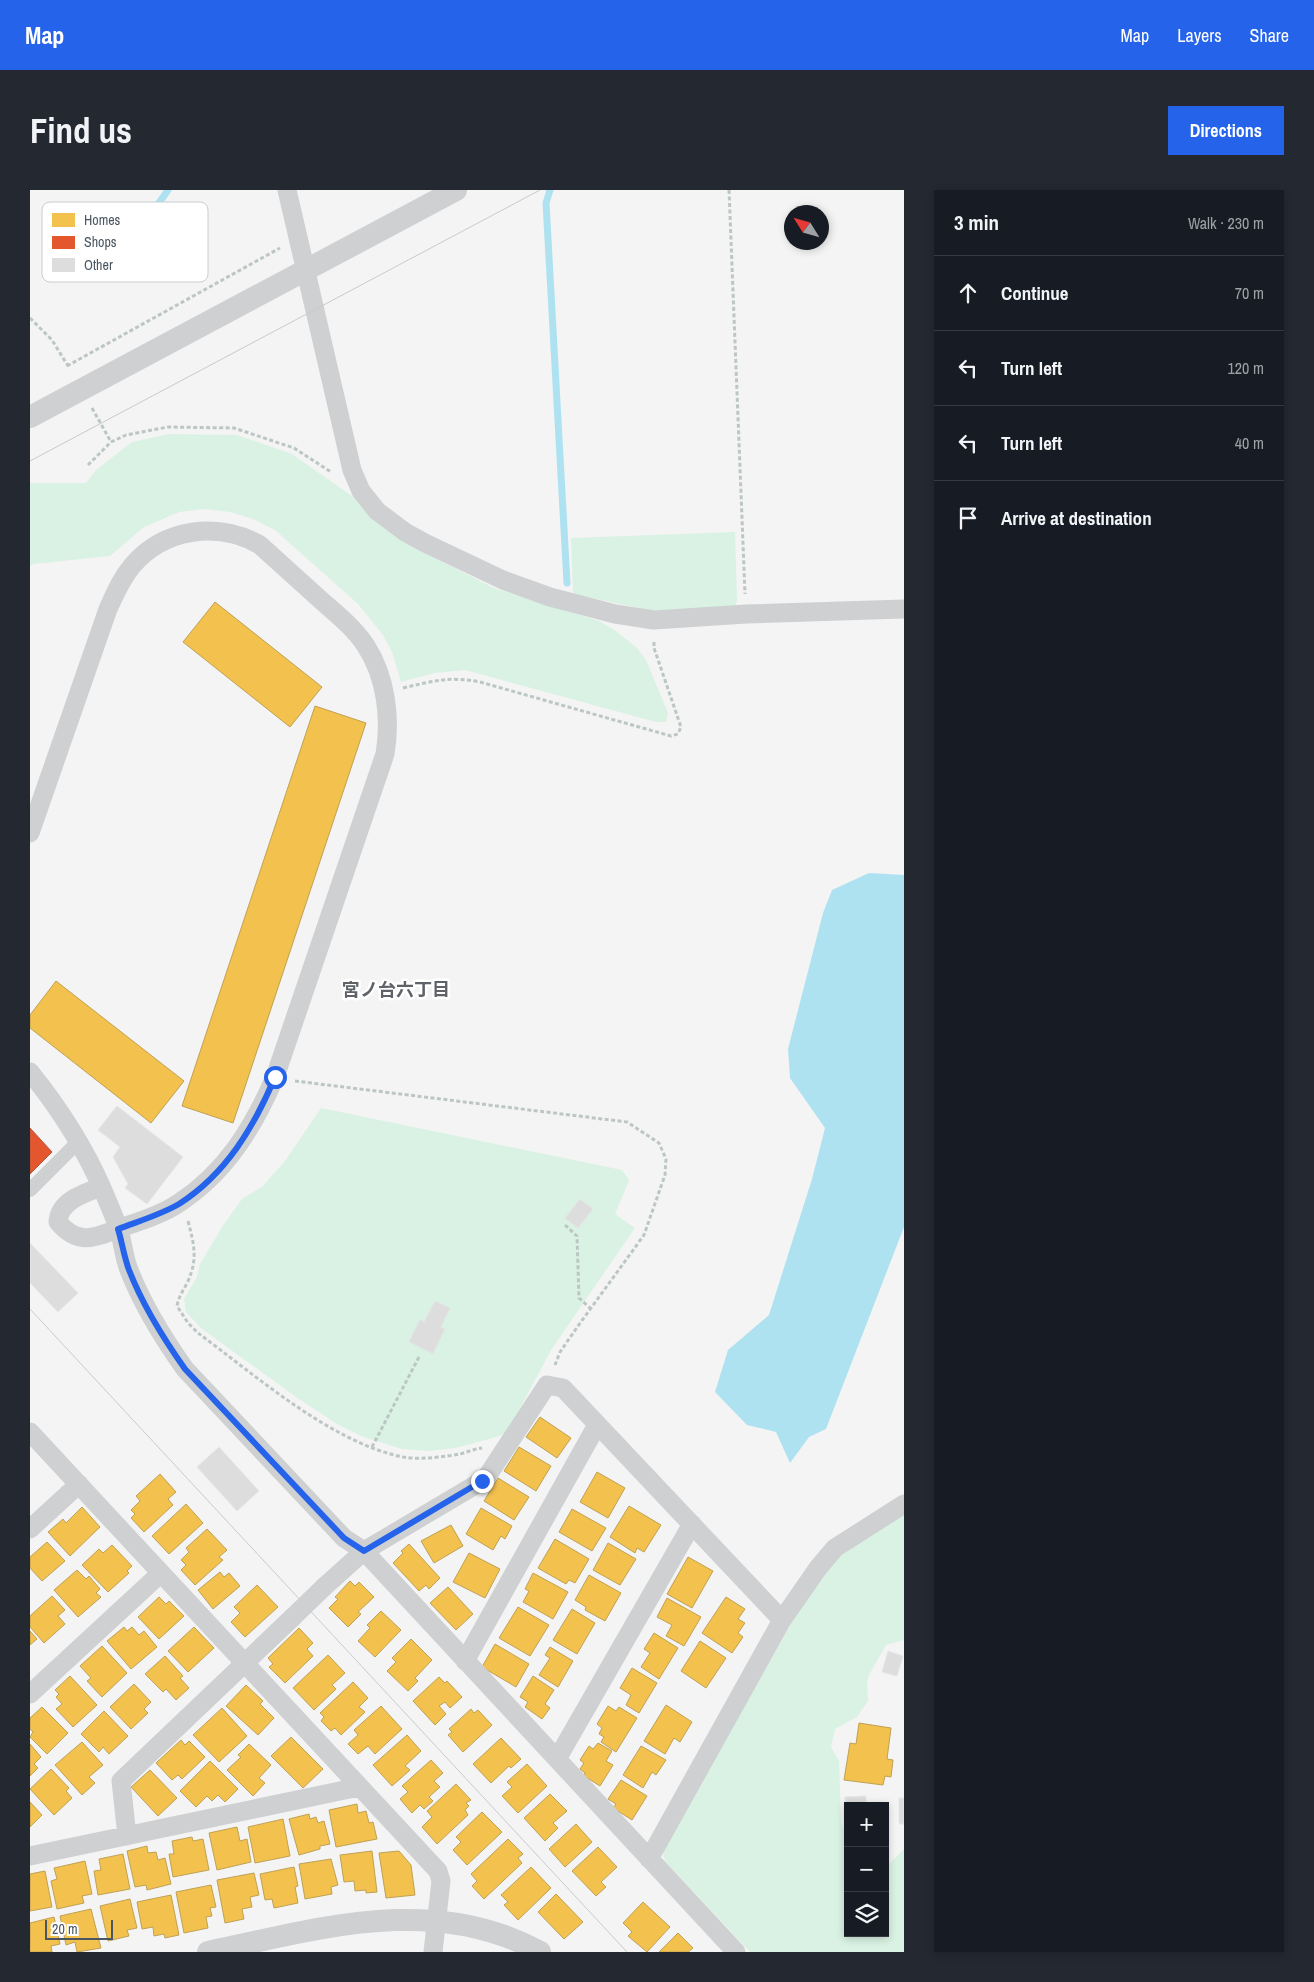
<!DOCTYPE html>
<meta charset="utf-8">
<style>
:root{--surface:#171b24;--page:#242831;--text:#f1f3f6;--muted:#9ea1a6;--line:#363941;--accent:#2563eb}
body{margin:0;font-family:"Archivo Narrow","Noto Sans JP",sans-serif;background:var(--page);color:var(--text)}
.controls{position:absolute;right:15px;bottom:15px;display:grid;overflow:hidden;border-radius:0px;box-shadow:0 2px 8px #0003}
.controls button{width:45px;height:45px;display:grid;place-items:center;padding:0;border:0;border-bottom:1px solid var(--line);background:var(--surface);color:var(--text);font:25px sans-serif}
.compass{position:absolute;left:754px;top:15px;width:45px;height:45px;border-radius:50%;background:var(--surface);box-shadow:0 2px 8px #0003;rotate:307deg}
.scale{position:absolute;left:15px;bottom:12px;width:68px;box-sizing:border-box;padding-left:5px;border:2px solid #4a5661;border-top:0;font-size:14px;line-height:18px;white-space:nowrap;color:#4a5661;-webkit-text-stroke:4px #fff;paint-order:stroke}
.stop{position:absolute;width:15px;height:15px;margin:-11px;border:4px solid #2563eb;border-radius:50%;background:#fff}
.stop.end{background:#2563eb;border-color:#fff;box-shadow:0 1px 5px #0008}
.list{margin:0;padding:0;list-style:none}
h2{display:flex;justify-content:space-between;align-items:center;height:65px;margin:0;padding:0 20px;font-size:21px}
h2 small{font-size:16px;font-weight:400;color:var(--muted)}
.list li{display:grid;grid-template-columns:32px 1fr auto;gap:15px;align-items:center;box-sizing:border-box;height:75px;padding:0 20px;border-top:1px solid var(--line)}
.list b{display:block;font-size:19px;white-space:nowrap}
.list em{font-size:16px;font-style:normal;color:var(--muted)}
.icon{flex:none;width:28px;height:28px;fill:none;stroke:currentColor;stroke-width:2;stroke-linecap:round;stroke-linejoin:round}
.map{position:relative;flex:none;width:874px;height:1762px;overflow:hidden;border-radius:0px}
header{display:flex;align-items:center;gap:30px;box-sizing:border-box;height:70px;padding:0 25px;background:var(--accent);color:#fff}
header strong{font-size:24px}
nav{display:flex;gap:28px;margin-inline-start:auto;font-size:18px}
.intro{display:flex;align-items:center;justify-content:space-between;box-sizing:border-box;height:120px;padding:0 30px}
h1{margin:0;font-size:35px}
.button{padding:12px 22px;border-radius:0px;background:var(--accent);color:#fff;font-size:18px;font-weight:700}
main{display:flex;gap:30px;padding:0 30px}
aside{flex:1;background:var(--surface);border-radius:0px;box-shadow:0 2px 8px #0003}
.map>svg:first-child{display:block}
.green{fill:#d9f2e3}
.water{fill:#aee2f0}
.homes{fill:#f2c14e;stroke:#c0a154}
.shops{fill:#e4572e;stroke:#b6573d}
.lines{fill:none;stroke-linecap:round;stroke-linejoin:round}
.stream{stroke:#aee2f0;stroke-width:7}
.building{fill:#ddddde;stroke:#e5e6e7}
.path{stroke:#bcc7c4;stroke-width:3;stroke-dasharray:4 2.5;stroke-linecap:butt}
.pedestrian{stroke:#ced0d2;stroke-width:14}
.minor{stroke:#ced0d2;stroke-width:19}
.tertiary{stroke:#ced0d2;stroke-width:22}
.tram{stroke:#c9cacc;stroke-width:1}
.minor-bridge{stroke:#ced0d2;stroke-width:19}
.tertiary-bridge{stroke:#ced0d2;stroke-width:22}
.route{stroke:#2563eb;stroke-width:6}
.labels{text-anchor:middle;stroke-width:5;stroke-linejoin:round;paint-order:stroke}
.neighbourhood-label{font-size:18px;font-weight:bold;fill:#5f6368;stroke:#fff}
.key{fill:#fff;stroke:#c9ccd0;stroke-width:1}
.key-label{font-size:14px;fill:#4a5661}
</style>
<header>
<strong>Map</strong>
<nav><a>Map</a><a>Layers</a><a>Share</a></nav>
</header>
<div class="intro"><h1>Find us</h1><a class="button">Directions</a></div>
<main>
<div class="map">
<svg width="874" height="1762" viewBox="0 0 874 1762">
<rect width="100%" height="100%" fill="#f4f4f4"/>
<path class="green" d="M139,244L207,245L262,264L322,306L340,325L389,360L464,398L569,431L586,441L607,458L616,470L638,523L636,532H626L435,480L404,483L371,492L362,462L353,445L328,414L245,340L223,329L200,322L174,319L149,322L114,337L80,366L3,374L0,376V293H56L66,280L102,252Z
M705,342L707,410L705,418L623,421L543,404L541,348Z
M291,918L592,980L599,990L585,1024L605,1038L521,1160L477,1243L463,1248L425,1258L399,1261L372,1259L331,1246L307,1234L266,1207L172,1139L156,1122L154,1109L167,1087L170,1074L194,1034L212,1009L232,997L255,971Z
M874,1325V1450L856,1455L839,1485L837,1492L838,1511L827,1527L805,1539L801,1557L809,1571L811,1632L818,1649V1743H855V1675L860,1673L874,1659V1762H720L636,1672L633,1665L635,1656L761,1434L794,1384L810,1366Z"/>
<path class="water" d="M839,683L874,685V1037L796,1239L779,1247L760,1273L746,1242L717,1235L685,1202L698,1160L739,1125L782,989L795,938L760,888L758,859L793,723L802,700Z"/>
<path class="homes" d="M185,412L292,497L260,537L153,452Z
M285,516L336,533L203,933L152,916Z
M26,791L154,891L121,933L0,838V825Z
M510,1227L541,1248L527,1268L496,1247Z
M489,1257L521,1276L506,1301L474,1281Z
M567,1282L595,1298L578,1328L550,1312Z
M130,1284L146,1302L138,1309L143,1315L114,1342L101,1328L105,1324L101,1320L110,1311L106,1306Z
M468,1288L499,1307L484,1330L454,1311Z
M156,1314L173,1333L139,1364L122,1346Z
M599,1316L631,1335L614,1362L607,1358L605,1363L580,1347Z
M52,1317L70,1337L40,1366L18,1342L33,1329L36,1333Z
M451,1318L482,1336L475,1349L471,1346L463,1360L436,1344Z
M542,1319L576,1338L562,1361L529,1342Z
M421,1335L433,1356L404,1373L391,1351Z
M177,1339L197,1360L189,1367L193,1370L165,1395L151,1380L156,1375L151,1370L159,1362L156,1358Z
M525,1349L559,1369L545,1393L539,1390L536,1394L508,1378Z
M17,1352L35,1371L12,1391L0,1378V1367Z
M578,1353L606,1369L590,1395L563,1380Z
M379,1354L410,1388L399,1399L396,1395L389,1401L363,1373L373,1363L371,1361Z
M82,1355L102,1376L97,1381L99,1383L78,1402L52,1375L69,1359L73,1363Z
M439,1363L470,1379L455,1408L423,1392Z
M658,1367L683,1381L662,1418L637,1404Z
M47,1380L56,1389L59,1386L70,1399L66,1403L71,1407L48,1427L24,1400Z
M190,1382L194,1387L199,1383L210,1396L183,1419L168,1400Z
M503,1383L538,1402L523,1429L493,1412L499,1401L495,1399Z
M559,1385L591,1403L575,1431L555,1420L556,1417L545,1410Z
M320,1391L325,1396L329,1392L344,1407L328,1422L331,1424L318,1437L299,1418L308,1409L305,1407Z
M227,1395L248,1417L215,1447L201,1432L210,1423L204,1417Z
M418,1397L443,1424L426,1440L400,1413Z
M22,1406L35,1420L28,1426L35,1434L14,1453L0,1437V1426Z
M129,1407L136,1414L139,1411L154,1426L129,1449L108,1427Z
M696,1407L715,1419L708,1429L715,1433L708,1443L713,1447L702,1463L672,1443Z
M637,1408L671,1427L654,1456L636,1446L642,1435L627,1427Z
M488,1417L519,1435L500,1466L469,1448Z
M542,1419L565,1433L547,1464L523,1450Z
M351,1421L371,1440L345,1467L328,1451L340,1438L337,1435Z
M94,1437L97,1441L102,1437L109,1445L114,1441L127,1457L101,1479L77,1451Z
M164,1437L184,1458L158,1482L138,1461Z
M269,1438L283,1453L277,1459L283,1466L255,1493L239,1477L243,1474L238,1468Z
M0,1441L7,1449L0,1455Z
M624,1443L648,1458L629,1489L611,1477L620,1463L614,1459Z
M381,1449L402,1470L385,1488L388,1491L378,1501L357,1481L366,1472L362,1468Z
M670,1451L696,1468L676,1498L651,1481Z
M465,1454L499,1474L486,1497L452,1477Z
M72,1456L97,1483L72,1507L57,1491L61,1488L50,1476Z
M520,1457L543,1471L528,1497L509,1485L520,1468L515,1465Z
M298,1465L315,1483L302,1495L306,1499L284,1520L263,1498Z
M135,1466L153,1486L150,1488L159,1498L146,1510L136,1499L133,1502L115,1484Z
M602,1478L627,1493L609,1523L596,1515L601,1505L590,1498Z
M40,1486L67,1515L43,1537L26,1519L32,1514L26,1507L29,1504L25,1500Z
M503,1486L524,1500L515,1514L520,1518L512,1529L495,1517L498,1512L490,1507Z
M409,1487L415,1493L417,1491L432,1507L420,1518L415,1512L409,1516L416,1524L405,1535L383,1511Z
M323,1492L338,1508L329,1517L335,1522L311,1545L305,1538L301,1541L291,1531L294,1527L290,1523Z
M104,1494L121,1512L114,1519L118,1523L101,1539L80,1517Z
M216,1495L233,1511L230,1514L244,1528L228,1545L196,1516Z
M636,1515L662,1532L650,1552L644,1548L635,1564L614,1551Z
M351,1516L372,1539L345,1564L338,1556L328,1564L318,1554L328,1545L324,1540Z
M578,1516L586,1521L589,1517L607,1528L586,1562L571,1552L574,1547L569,1544L572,1538L567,1534Z
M12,1517L38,1543L17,1564L0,1547L3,1542L0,1539V1528Z
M192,1518L217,1546L189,1572L163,1545Z
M441,1519L444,1523L448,1520L462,1535L433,1562L418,1545L422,1542L419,1539Z
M74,1521L98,1546L79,1564L73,1557L69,1562L51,1544Z
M829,1533L861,1538L857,1569L863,1570L861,1587L855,1586L853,1595L814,1590L820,1553L826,1554Z
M377,1545L391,1561L375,1576L380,1580L362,1596L343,1575Z
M261,1547L293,1579L273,1598L241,1566Z
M471,1548L491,1569L481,1578L479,1576L461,1593L443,1574Z
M151,1550L155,1555L159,1551L175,1567L152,1589L148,1585L142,1590L126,1573Z
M52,1552L73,1575L59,1587L65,1593L52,1605L25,1575Z
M568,1553L582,1561L576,1571L583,1575L570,1596L554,1586L555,1583L550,1579L554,1573L550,1570L559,1556L563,1559Z
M0,1554L11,1567L4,1574L8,1578L0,1586Z
M219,1554L241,1575L229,1588L235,1593L223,1606L197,1580L211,1567L208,1565Z
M611,1556L636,1570L626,1585L622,1582L613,1598L593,1585Z
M401,1570L413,1583L404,1591L410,1597L399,1607L403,1611L394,1619L390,1615L382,1623L370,1609L378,1602L372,1596Z
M180,1571L208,1599L195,1612L188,1605L182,1611L177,1606L166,1617L150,1601Z
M497,1574L517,1596L488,1623L472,1606L482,1597L477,1592Z
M21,1579L39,1598L36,1601L42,1608L24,1625L0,1599Z
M120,1580L147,1608L128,1626L101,1597Z
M591,1590L617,1606L602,1630L583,1618L586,1614L578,1609Z
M426,1594L441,1610L436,1613L439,1616L435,1620L438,1625L407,1654L392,1637L402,1627L397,1621Z
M520,1604L537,1621L523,1633L528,1638L515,1651L494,1628Z
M0,1612L12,1625L0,1637Z
M327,1614L328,1623L336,1621L339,1633L343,1632L347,1649L306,1657L299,1620Z
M452,1622L472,1642L437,1675L423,1660L431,1652L426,1647Z
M279,1624L280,1629L286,1627L288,1633L294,1631L300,1654L290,1656V1659L269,1665L259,1629Z
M253,1629L260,1666L225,1673L218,1637Z
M546,1634L562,1652L535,1677L519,1659Z
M207,1637L210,1651L217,1649L221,1672L187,1680L179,1643Z
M162,1647L163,1651L173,1649L179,1680L143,1687L139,1664H144L142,1651Z
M478,1649L493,1664L488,1668L492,1673L454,1709L442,1696L447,1691L441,1684Z
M117,1656L118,1663L126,1662L128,1670L135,1668L141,1694L117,1700L116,1695L105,1697L97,1661Z
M568,1657L587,1677L571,1692L576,1697L566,1706L542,1681Z
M342,1661L347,1702L336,1703V1700L325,1701L324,1691L314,1692L310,1665Z
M369,1661L381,1675L385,1705L356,1708L349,1663Z
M93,1664L100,1699L68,1705L64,1681L71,1680L69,1669Z
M301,1669L308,1695L301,1697L302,1704L275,1709L269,1674Z
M55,1671L62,1704L52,1706L54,1713L27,1719L21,1691L27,1689L24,1678Z
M264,1677L268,1696L265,1697L268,1713L244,1718L242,1709L235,1710L230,1684Z
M501,1677L521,1698L488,1730L474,1715L478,1712L471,1705Z
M15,1681L22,1717L0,1721V1684Z
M224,1683L229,1705L220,1707L222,1717L212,1719L214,1729L195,1733L187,1690Z
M181,1695L186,1717L180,1718L182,1726L176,1727L178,1738L154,1743L146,1702Z
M526,1704L553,1732L534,1749L508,1722Z
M141,1705L149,1745L135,1748L134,1744L124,1746L123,1737L112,1739L107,1712Z
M100,1709L107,1738L97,1740L99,1746L78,1751L70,1716Z
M613,1712L640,1737L617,1762L598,1746L602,1742L593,1733Z
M61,1719L71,1758L47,1762L45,1752L36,1755L30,1726Z
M24,1727L30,1754L21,1756L22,1762H0V1733Z
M648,1743L663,1758L658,1762H629Z"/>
<path class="shops" d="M0,938L22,962L0,984Z"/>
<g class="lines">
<path class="stream" d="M520,0L516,13L537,393
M77,87L138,0"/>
</g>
<path class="building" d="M87,916L153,967L117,1014L95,998L98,994L83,967L90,957L68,940Z
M550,1009L563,1019L548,1038L535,1028Z
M0,1053L48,1103L28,1122L0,1093Z
M405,1111L420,1118L411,1137L415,1139L403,1164L379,1152L390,1129L394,1132Z
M189,1257L229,1301L207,1321L167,1277Z
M858,1461L873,1466L867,1486L852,1482Z
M836,1606V1616H818V1639H816L815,1607Z
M869,1608H874V1634H869Z"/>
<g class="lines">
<path class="path" d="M699,0L715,404
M0,128L22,150L38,176
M37,176L250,58
M62,218L81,252
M58,275L81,252L96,245L138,237L204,238L264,258L301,282
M373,498C403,491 419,486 450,492L641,546L648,544L651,537L624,458V450
M265,891L597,932L629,953L636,969L635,985L614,1045L548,1136L530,1162L525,1175
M158,1031C164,1054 168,1069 158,1091C154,1100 149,1105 147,1116L158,1133L168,1143C225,1185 302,1253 373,1267C390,1270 413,1267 430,1264C437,1262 444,1259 452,1258
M535,1035L547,1046L549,1108L560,1118
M342,1257L389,1167"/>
<path class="pedestrian" d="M0,1000L49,951"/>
<path class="minor" d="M257,0L322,280L331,301L347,321L375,342L395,353L473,390L520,407L585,424L624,430L716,424L874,419
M0,643L78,419C85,404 91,389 102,376C134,338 188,331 230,355C251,374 272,393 293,412C308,425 325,439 336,456C356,487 361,528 355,564L245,887C223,938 196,982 149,1013C131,1025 110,1031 90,1038C64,1048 48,1056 28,1032C29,1011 54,1003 71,997
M0,882C29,918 53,955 72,998C78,1012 84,1026 89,1040C93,1053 94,1068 99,1080C113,1116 133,1148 155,1179L314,1348L334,1361L706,1762
M0,1242L408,1681L411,1691L403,1762
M0,1339L49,1294
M294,1397L334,1361L452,1291L458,1285L517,1195L533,1198L752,1430
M435,1471L567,1235
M0,1504L131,1383
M527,1569L662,1334
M97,1646L91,1591L263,1427
M0,1666L329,1597
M619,1669L752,1430L788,1378L805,1358L874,1314"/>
<path class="tertiary" d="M178,1762C289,1739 403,1703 510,1762"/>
<path class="tram" d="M0,271L510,0
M0,1119L597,1762"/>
<path class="minor-bridge" d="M263,1427L294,1397"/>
<path class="tertiary-bridge" d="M0,227L426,0"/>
</g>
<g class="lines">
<path class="route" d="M245,887C224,937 196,984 149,1014C130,1025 109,1031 88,1039C92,1052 94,1067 99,1080C113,1116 133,1148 155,1179L314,1348L334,1361L452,1291"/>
</g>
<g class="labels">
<g class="neighbourhood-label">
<text x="366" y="806">宮ノ台六丁目</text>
</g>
</g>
<rect x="12" y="12" width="166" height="80" rx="8" class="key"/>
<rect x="22" y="23" width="23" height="14" fill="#f2c14e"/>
<rect x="22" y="46" width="23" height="13" fill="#e4572e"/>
<rect x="22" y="68" width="23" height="14" fill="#ddddde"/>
<g class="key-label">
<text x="54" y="35">Homes</text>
<text x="54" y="57">Shops</text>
<text x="54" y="80">Other</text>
</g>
</svg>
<div class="controls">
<button>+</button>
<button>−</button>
<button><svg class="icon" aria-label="layers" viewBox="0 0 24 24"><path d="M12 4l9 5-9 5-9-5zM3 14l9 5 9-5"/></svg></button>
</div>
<svg class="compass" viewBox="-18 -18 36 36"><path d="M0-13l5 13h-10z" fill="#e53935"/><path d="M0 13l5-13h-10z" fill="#9ea1a6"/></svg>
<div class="scale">20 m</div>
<div class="stop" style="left:245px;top:887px"></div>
<div class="stop end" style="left:452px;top:1291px"></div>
</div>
<aside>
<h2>3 min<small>Walk · 230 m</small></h2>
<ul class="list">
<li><svg class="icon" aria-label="ahead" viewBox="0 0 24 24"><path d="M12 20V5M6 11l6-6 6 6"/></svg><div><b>Continue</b></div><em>70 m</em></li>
<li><svg class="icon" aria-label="left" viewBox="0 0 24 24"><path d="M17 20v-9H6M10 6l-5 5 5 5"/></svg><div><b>Turn left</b></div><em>120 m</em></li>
<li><svg class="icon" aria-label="left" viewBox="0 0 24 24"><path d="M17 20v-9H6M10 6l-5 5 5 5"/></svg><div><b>Turn left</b></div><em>40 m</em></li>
<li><svg class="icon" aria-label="arrive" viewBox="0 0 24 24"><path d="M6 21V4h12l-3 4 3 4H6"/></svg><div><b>Arrive at destination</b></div></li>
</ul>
</aside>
</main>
